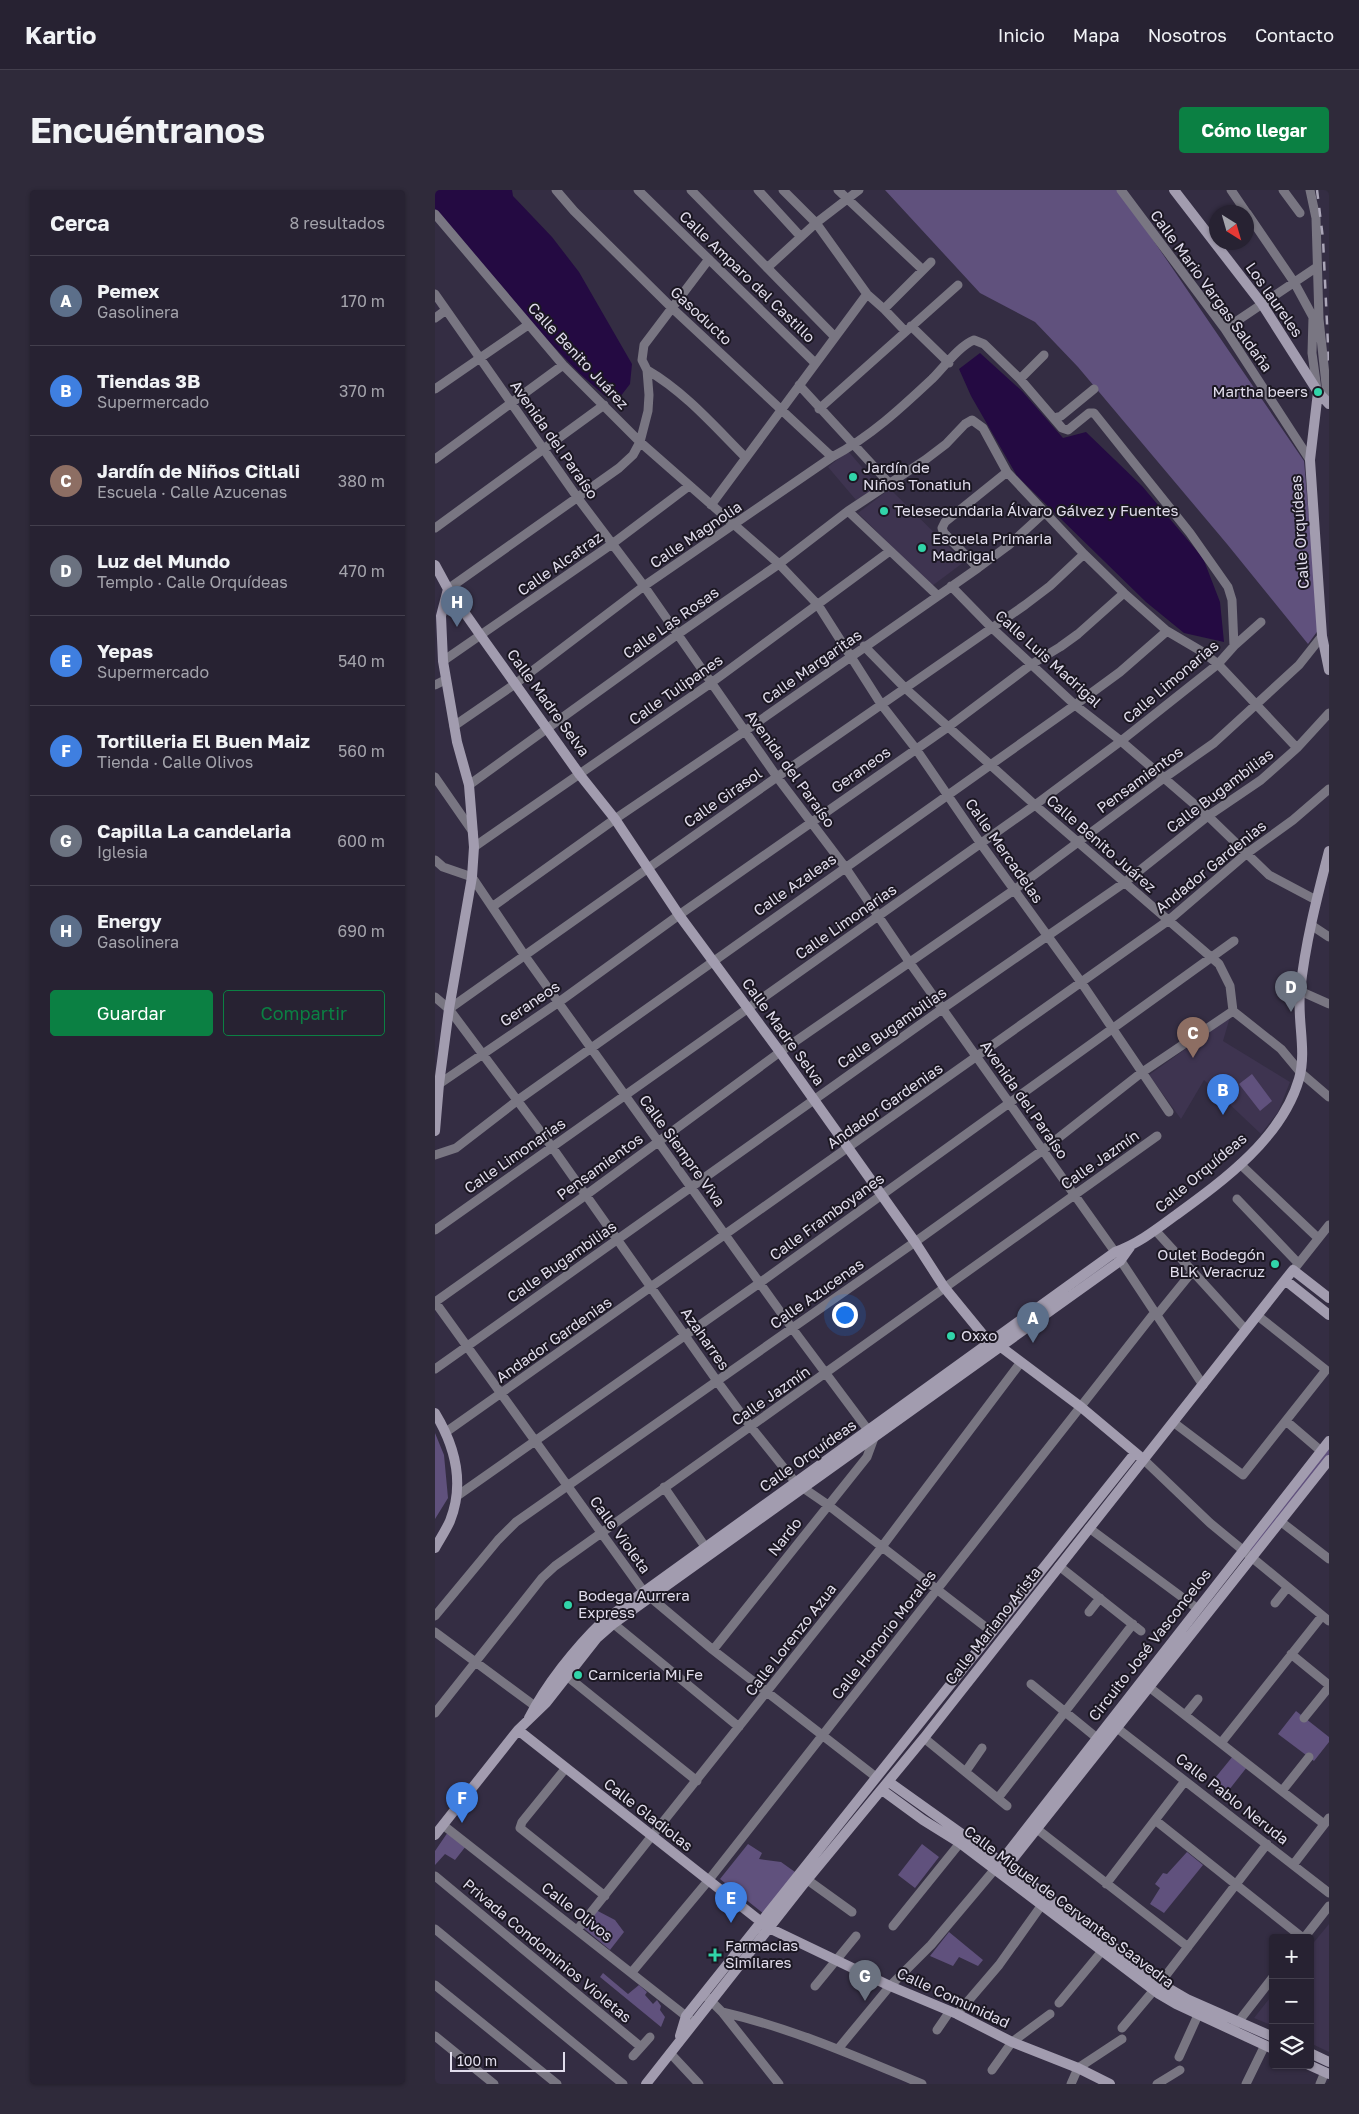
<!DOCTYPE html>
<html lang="es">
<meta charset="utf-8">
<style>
:root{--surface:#272232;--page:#2f2a3a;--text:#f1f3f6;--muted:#a4a4ac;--line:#433f4d;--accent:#0b8043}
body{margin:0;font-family:"Golos Text",sans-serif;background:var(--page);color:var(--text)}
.controls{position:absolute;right:15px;bottom:15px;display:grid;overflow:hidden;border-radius:5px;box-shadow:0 1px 4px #0004}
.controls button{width:45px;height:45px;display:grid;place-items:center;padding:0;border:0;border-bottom:1px solid var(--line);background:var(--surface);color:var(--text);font:25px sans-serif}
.compass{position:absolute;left:774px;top:15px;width:45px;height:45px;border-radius:50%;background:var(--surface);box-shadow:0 1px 4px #0004;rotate:143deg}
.scale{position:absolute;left:15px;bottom:12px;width:115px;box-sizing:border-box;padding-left:5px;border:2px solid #e1ddec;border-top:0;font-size:14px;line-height:18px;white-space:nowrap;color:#e1ddec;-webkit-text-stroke:4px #1b1722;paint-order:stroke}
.you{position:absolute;left:409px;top:1124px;width:18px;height:18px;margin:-12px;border:4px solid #fff;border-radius:50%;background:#1a73e8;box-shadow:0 0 0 8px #1a73e833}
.badge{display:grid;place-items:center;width:32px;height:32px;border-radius:50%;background:var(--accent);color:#fff;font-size:16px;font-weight:700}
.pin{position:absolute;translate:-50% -41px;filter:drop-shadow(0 1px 2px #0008)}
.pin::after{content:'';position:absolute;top:26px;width:18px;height:15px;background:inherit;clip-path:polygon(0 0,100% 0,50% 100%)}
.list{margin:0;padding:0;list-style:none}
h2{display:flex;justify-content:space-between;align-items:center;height:65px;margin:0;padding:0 20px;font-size:21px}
h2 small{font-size:16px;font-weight:400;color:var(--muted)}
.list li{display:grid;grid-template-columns:32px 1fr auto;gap:15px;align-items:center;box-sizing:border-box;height:90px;padding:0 20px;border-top:1px solid var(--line)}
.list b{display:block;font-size:19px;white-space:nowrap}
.list p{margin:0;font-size:16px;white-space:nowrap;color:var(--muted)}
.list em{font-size:16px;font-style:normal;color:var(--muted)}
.actions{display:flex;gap:10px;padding:15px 20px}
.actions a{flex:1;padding:11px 0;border:1px solid var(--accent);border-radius:5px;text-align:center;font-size:18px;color:var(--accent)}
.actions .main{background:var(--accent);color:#fff}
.icon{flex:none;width:28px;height:28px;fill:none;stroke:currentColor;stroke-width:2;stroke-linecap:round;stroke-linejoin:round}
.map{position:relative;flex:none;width:894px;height:1894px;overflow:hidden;border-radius:5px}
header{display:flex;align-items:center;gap:30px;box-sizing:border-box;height:70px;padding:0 25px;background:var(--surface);border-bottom:1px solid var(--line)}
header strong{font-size:24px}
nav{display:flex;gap:28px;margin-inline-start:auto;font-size:18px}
.intro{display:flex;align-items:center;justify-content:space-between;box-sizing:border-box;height:120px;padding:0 30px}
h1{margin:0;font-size:35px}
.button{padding:12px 22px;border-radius:5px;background:var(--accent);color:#fff;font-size:18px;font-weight:700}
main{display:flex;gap:30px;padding:0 30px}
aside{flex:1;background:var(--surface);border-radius:5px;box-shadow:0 1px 4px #0004}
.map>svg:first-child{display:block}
.built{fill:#3e3450}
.green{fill:#60517d}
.water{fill:#240a42}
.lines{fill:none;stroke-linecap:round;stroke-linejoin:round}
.street{stroke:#797682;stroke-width:9}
.secondary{stroke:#a29caf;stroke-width:10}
.rail{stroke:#aba6b8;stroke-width:2.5;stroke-dasharray:9 9;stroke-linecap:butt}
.poi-dot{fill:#31d4a9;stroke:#1b1722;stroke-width:2}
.labels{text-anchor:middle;stroke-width:4;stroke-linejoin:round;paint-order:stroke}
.street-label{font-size:15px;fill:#e1ddec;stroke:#1b1722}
.poi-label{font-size:15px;fill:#e1ddec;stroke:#1b1722;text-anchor:start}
</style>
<header>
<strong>Kartio</strong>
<nav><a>Inicio</a><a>Mapa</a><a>Nosotros</a><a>Contacto</a></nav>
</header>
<div class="intro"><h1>Encuéntranos</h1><a class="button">Cómo llegar</a></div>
<main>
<aside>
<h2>Cerca<small>8 resultados</small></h2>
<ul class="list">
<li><span class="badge" style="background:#5c6f8a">A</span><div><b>Pemex</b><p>Gasolinera</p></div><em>170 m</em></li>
<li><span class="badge" style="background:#3f7fe0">B</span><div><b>Tiendas 3B</b><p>Supermercado</p></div><em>370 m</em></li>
<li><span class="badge" style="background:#8d6e63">C</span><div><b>Jardín de Niños Citlali</b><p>Escuela · Calle Azucenas</p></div><em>380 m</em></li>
<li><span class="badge" style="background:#6b7280">D</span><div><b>Luz del Mundo</b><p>Templo · Calle Orquídeas</p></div><em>470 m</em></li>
<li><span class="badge" style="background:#3f7fe0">E</span><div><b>Yepas</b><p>Supermercado</p></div><em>540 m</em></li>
<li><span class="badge" style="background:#3f7fe0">F</span><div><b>Tortilleria El Buen Maiz</b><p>Tienda · Calle Olivos</p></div><em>560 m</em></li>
<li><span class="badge" style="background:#6b7280">G</span><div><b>Capilla La candelaria</b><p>Iglesia</p></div><em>600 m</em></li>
<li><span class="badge" style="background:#5c6f8a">H</span><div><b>Energy</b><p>Gasolinera</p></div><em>690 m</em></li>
</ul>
<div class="actions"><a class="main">Guardar</a><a>Compartir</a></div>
</aside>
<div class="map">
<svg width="894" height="1894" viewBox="0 0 894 1894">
<rect width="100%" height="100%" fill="#342d43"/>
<path class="built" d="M413,261L444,297L421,310L393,277Z
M455,299L529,372L497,396L423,323Z
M795,827L788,851L855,892L843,922L826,944L769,890L746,929L714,885Z
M894,1734V1862L875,1853V1757Z
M838,1804V1836L819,1828Z"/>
<path class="green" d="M450,0H684L869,271L884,439L873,454L792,354L643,177L600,132L545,103Z
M817,884L837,911L825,921L804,894Z
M0,1243L9,1265L13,1308L0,1329Z
M894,1255V1265L817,1363L812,1359Z
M861,1521L894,1547V1552L879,1571L843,1544Z
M798,1566L812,1577L790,1605L776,1593Z
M13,1642L31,1656L20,1670L10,1664L0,1675V1661Z
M313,1654L327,1663L324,1669L346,1672L360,1682L329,1724L285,1689Z
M487,1654L504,1667L480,1698L463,1685Z
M752,1662L768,1675L729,1723L715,1714L725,1698L720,1694L728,1683L732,1684Z
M159,1719L180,1730L189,1742L175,1760L146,1736Z
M514,1742L548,1770L543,1776L524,1767L518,1776L495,1766Z
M168,1783L193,1804L204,1795L212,1802L210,1805L218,1814L222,1810L226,1816L225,1820L230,1827L226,1837L165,1787Z"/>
<path class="water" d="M0,0H77L78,6L117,47L144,82L197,174L195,194L182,211L170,206L144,183L103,140L66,95L3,30L0,26Z
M545,163L587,201L628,248L651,242L707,296L768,368L785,412L789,452L749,443L711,412L582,286L536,206L524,179Z"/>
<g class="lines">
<path class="street" d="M121,0L139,21L237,118L397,267
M203,0L380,173
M256,0L400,147
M323,0L366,47
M348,0L381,33L432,104L449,119L470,141
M403,0L488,80
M686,0L790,139L875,270
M796,0L811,22
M848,0L865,23
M875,0L881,28L884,129L893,213
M812,23L859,92L878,127L877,163L882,199
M0,24L128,175L205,252L344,374L383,415L446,514L481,559L546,654L646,792L734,922
M332,78L381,33L424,0
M0,104L142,307L209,396L342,587L410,677L475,773L680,1062L768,1195
M449,119L496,72
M0,128L11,120
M476,136L514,173
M790,139L882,77
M212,180C250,202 280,237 311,268
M585,189L609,165
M364,195L454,293
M0,199L93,135
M384,219L523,95
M619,228L626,226L659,199
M0,269L128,175
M276,315L432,104
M413,321L502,405
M0,338L169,215
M543,378L509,343L507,338L510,332L572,282
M516,396L556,437L640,515L686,551L773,626L834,685L881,710
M13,399L184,278L198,265L205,252L213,221L214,205L212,180L207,170L209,155L274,69
M429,456L470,498L600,615L784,774L795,796L798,821L846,859L866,883L894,907
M8,471L177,354L254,296
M0,495L10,490
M19,536L80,494L209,396L397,267C435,247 466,218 497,189C509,177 524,156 539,150L549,154L585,189L627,238L633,240L654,223H659L755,343L793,397L797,410L799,456
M0,587L38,642
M34,595L243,444L344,374L413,321L490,270L511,254L530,234L537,230L548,238L572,282L649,364L689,403L732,441L766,461L783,474L862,558
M39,657L276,493L455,361
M0,670L8,677L37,687L90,766L357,1138L439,1248L432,1267L278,1460
M57,717L180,629L310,541L543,378L574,355L610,322
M876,735L894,747
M865,801L894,814
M0,807L14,819L117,957L282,1191L316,1237L361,1293L393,1315L557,1442
M14,819L342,587L590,415L615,396L649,364
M4,894L124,812L244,725L513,537L597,474L625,457L643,444L689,403
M0,965L21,958L83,910L640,515L685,482L732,441
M805,974L883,1048
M802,1009L863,1073
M0,1040L600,615L686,551L783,474L799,456L826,432
M720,1040L811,1140
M860,1078L894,1035
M0,1112L151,1005L345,862L579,700L729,588L779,553L864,475L887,446
M0,1112L209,1402L278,1460L441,1587
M722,1125L757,1082
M0,1179L507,819L689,693L773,626L826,590L862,558L894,523
M851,1231L886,1261
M738,1232L808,1285L891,1180L823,1126
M11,1242L734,730L811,664L858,630L894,599
M708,1269L775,1333L894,1431
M229,1297L271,1358
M22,1306L326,1092L799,751
M845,1331L894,1369
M654,1338L763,1419
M624,1376L706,1441
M840,1413L852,1398
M654,1422L665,1408
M0,1426L63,1350L81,1332L480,1052L608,960L706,883L798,821
M174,1430L304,1537
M0,1442L104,1519
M856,1464L894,1495
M128,1483L262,1591
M596,1494L662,1548
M714,1497L889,1634
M0,1523L107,1388L120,1376L722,946
M750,1525L763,1509
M869,1528L894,1497
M682,1538L894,1703
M489,1548L572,1616
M786,1553L887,1426
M130,1579L87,1632L85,1638L170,1706
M531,1581L547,1558
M847,1601L874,1567
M563,1608L698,1434
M720,1630L868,1748
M8,1635L256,1830
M602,1639L753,1757
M858,1675L894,1628
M0,1686L206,1857
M367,1686L417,1722
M671,1694L750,1591
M458,1736L525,1653
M0,1739L188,1894
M142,1740L446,1358L586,1172
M869,1748L894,1716
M197,1782L273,1691L720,1122
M725,1793L832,1654
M0,1795L122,1894
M380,1796L421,1746
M269,1804L287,1822L344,1894
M624,1813L667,1761
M287,1822C357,1838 422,1867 487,1894
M522,1824L564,1775L606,1716
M800,1836L838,1787
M687,1838L719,1800
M502,1840L515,1821
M0,1846L59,1894
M403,1859L455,1796L496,1755L560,1679
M235,1863L264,1894
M198,1866L215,1847
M744,1867L763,1825
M557,1880L577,1852L615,1824
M636,1894L643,1878L687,1849
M722,1894L745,1880
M811,1894L830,1855
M885,1894L890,1882"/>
<path class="secondary" d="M739,0L827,114L883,202L894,214
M883,202L875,270L887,446L894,480
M0,375L13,399L46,446L145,585L180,629L244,725L345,862L480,1052L509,1097L554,1152L566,1157L646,1217L708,1269
M0,941L4,894L14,819L37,687L39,657L34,595L22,552L8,471L6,426L13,399
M850,1090L894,1125
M0,1223C20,1256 30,1293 15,1331C11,1340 5,1349 0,1358
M94,1528C111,1495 140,1458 167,1432L680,1062C703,1054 722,1039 741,1025C789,990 847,948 864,889C872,861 862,830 865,802C870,754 882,707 894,661
M83,1540L334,1738L455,1796L522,1824L577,1852L643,1878L675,1894
M454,1592L572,1676L728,1795L752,1809L838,1847
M447,1600L488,1630L525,1653L724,1804L741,1814L838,1859
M0,1645L83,1540L111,1513L162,1448L178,1434L685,1071L695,1057
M560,1679L894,1251
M566,1684L894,1270
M245,1846L251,1826L700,1263
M875,1863L894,1872
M874,1875L894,1884
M211,1894L371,1691L489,1548L858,1080L894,1108"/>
<path class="rail" d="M882,0L888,49L894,176"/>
</g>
<g class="poi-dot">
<circle cx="883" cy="202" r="5"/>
<circle cx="418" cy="287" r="5"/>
<circle cx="449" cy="321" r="5"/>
<circle cx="487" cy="358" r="5"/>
<circle cx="840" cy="1074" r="5"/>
<circle cx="516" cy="1146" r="5"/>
<circle cx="133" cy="1415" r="5"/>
<circle cx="143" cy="1485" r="5"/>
<path d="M277.5 1757.5h5v5h5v5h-5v5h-5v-5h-5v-5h5z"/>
</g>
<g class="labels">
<g class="street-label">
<text transform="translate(312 87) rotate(44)" y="5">Calle Amparo del Castillo</text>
<text transform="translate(776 101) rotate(54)" y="5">Calle Mario Vargas Saldaña</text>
<text transform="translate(839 110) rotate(55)" y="5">Los laureles</text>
<text transform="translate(266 126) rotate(43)" y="5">Gasoducto</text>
<text transform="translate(143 166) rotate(47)" y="5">Calle Benito Juárez</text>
<text transform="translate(119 250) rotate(55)" y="5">Avenida del Paraíso</text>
<text transform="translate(865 342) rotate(-94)" y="5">Calle Orquídeas</text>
<text transform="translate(261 345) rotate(-34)" y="5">Calle Magnolia</text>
<text transform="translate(125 374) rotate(-35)" y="5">Calle Alcatraz</text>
<text transform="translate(236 433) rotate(-35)" y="5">Calle Las Rosas</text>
<text transform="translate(613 469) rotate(42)" y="5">Calle Luis Madrigal</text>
<text transform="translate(377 477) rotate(-35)" y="5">Calle Margaritas</text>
<text transform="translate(736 492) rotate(-40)" y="5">Calle Limonarias</text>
<text transform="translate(241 500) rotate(-35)" y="5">Calle Tulipanes</text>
<text transform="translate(113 513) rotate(54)" y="5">Calle Madre Selva</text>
<text transform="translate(355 579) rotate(54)" y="5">Avenida del Paraíso</text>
<text transform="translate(426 580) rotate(-35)" y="5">Geraneos</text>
<text transform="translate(705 590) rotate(-36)" y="5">Pensamientos</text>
<text transform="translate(785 601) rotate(-37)" y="5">Calle Bugambilias</text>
<text transform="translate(288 608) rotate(-35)" y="5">Calle Girasol</text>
<text transform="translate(666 654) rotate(41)" y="5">Calle Benito Juárez</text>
<text transform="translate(569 661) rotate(55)" y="5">Calle Mercadelas</text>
<text transform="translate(776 677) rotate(-39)" y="5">Andador Gardenias</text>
<text transform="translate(360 695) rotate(-35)" y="5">Calle Azaleas</text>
<text transform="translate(411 732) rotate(-35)" y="5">Calle Limonarias</text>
<text transform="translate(95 814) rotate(-34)" y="5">Geraneos</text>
<text transform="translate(457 838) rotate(-35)" y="5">Calle Bugambilias</text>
<text transform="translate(348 842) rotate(54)" y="5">Calle Madre Selva</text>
<text transform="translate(589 910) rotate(55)" y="5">Avenida del Paraíso</text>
<text transform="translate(450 916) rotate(-35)" y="5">Andador Gardenias</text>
<text transform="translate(247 961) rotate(54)" y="5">Calle Siempre Viva</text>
<text transform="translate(80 966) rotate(-35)" y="5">Calle Limonarias</text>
<text transform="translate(665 970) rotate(-35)" y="5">Calle Jazmín</text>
<text transform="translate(165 977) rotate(-36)" y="5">Pensamientos</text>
<text transform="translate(766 983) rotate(-40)" y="5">Calle Orquídeas</text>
<text transform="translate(392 1027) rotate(-36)" y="5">Calle Framboyanes</text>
<text transform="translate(127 1072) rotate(-35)" y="5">Calle Bugambilias</text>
<text transform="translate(382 1104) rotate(-35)" y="5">Calle Azucenas</text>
<text transform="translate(270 1149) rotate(55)" y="5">Azaharres</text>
<text transform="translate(119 1150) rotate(-35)" y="5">Andador Gardenias</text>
<text transform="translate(336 1206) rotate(-35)" y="5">Calle Jazmín</text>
<text transform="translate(373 1266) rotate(-35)" y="5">Calle Orquídeas</text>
<text transform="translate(185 1345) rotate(54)" y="5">Calle Violeta</text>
<text transform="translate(350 1347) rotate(-52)" y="5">Nardo</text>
<text transform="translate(558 1436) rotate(-52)" y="5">Calle Mariano Arista</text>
<text transform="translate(449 1445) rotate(-52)" y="5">Calle Honorio Morales</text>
<text transform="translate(356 1450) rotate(-52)" y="5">Calle Lorenzo Azua</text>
<text transform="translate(715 1455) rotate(-52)" y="5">Circuito José Vasconcelos</text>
<text transform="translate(797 1609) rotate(38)" y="5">Calle Pablo Neruda</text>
<text transform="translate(213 1625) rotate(38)" y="5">Calle Gladiolas</text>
<text transform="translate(634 1717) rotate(37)" y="5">Calle Miguel de Cervantes Saavedra</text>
<text transform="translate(142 1722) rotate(38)" y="5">Calle Olivos</text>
<text transform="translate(112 1761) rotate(40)" y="5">Privada Condominios Violetas</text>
<text transform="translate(518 1808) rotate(25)" y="5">Calle Comunidad</text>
</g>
<g class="poi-label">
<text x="873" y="207" text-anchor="end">Martha beers</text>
<text x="428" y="283">Jardín de<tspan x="428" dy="17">Niños Tonatiuh</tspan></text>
<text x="459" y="326">Telesecundaria Álvaro Gálvez y Fuentes</text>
<text x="497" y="354">Escuela Primaria<tspan x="497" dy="17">Madrigal</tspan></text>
<text x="830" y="1070" text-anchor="end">Oulet Bodegón<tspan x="830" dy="17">BLK Veracruz</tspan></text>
<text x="526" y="1151">Oxxo</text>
<text x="143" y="1411">Bodega Aurrera<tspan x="143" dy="17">Express</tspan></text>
<text x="153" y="1490">Carniceria Mi Fe</text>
<text x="290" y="1761">Farmacias<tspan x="290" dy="17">Similares</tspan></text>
</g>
</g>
</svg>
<div class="controls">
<button>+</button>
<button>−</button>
<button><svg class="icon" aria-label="layers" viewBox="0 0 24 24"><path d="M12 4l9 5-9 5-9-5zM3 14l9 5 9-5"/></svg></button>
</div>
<svg class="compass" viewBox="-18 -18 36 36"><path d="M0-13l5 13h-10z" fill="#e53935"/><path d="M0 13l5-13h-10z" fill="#a4a4ac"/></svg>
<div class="scale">100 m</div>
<div class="you"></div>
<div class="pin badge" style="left:598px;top:1153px;background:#5c6f8a">A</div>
<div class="pin badge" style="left:788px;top:925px;background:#3f7fe0">B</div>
<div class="pin badge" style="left:758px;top:868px;background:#8d6e63">C</div>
<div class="pin badge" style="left:856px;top:822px;background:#6b7280">D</div>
<div class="pin badge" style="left:296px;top:1733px;background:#3f7fe0">E</div>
<div class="pin badge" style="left:27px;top:1633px;background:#3f7fe0">F</div>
<div class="pin badge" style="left:430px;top:1811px;background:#6b7280">G</div>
<div class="pin badge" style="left:22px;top:437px;background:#5c6f8a">H</div>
</div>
</main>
